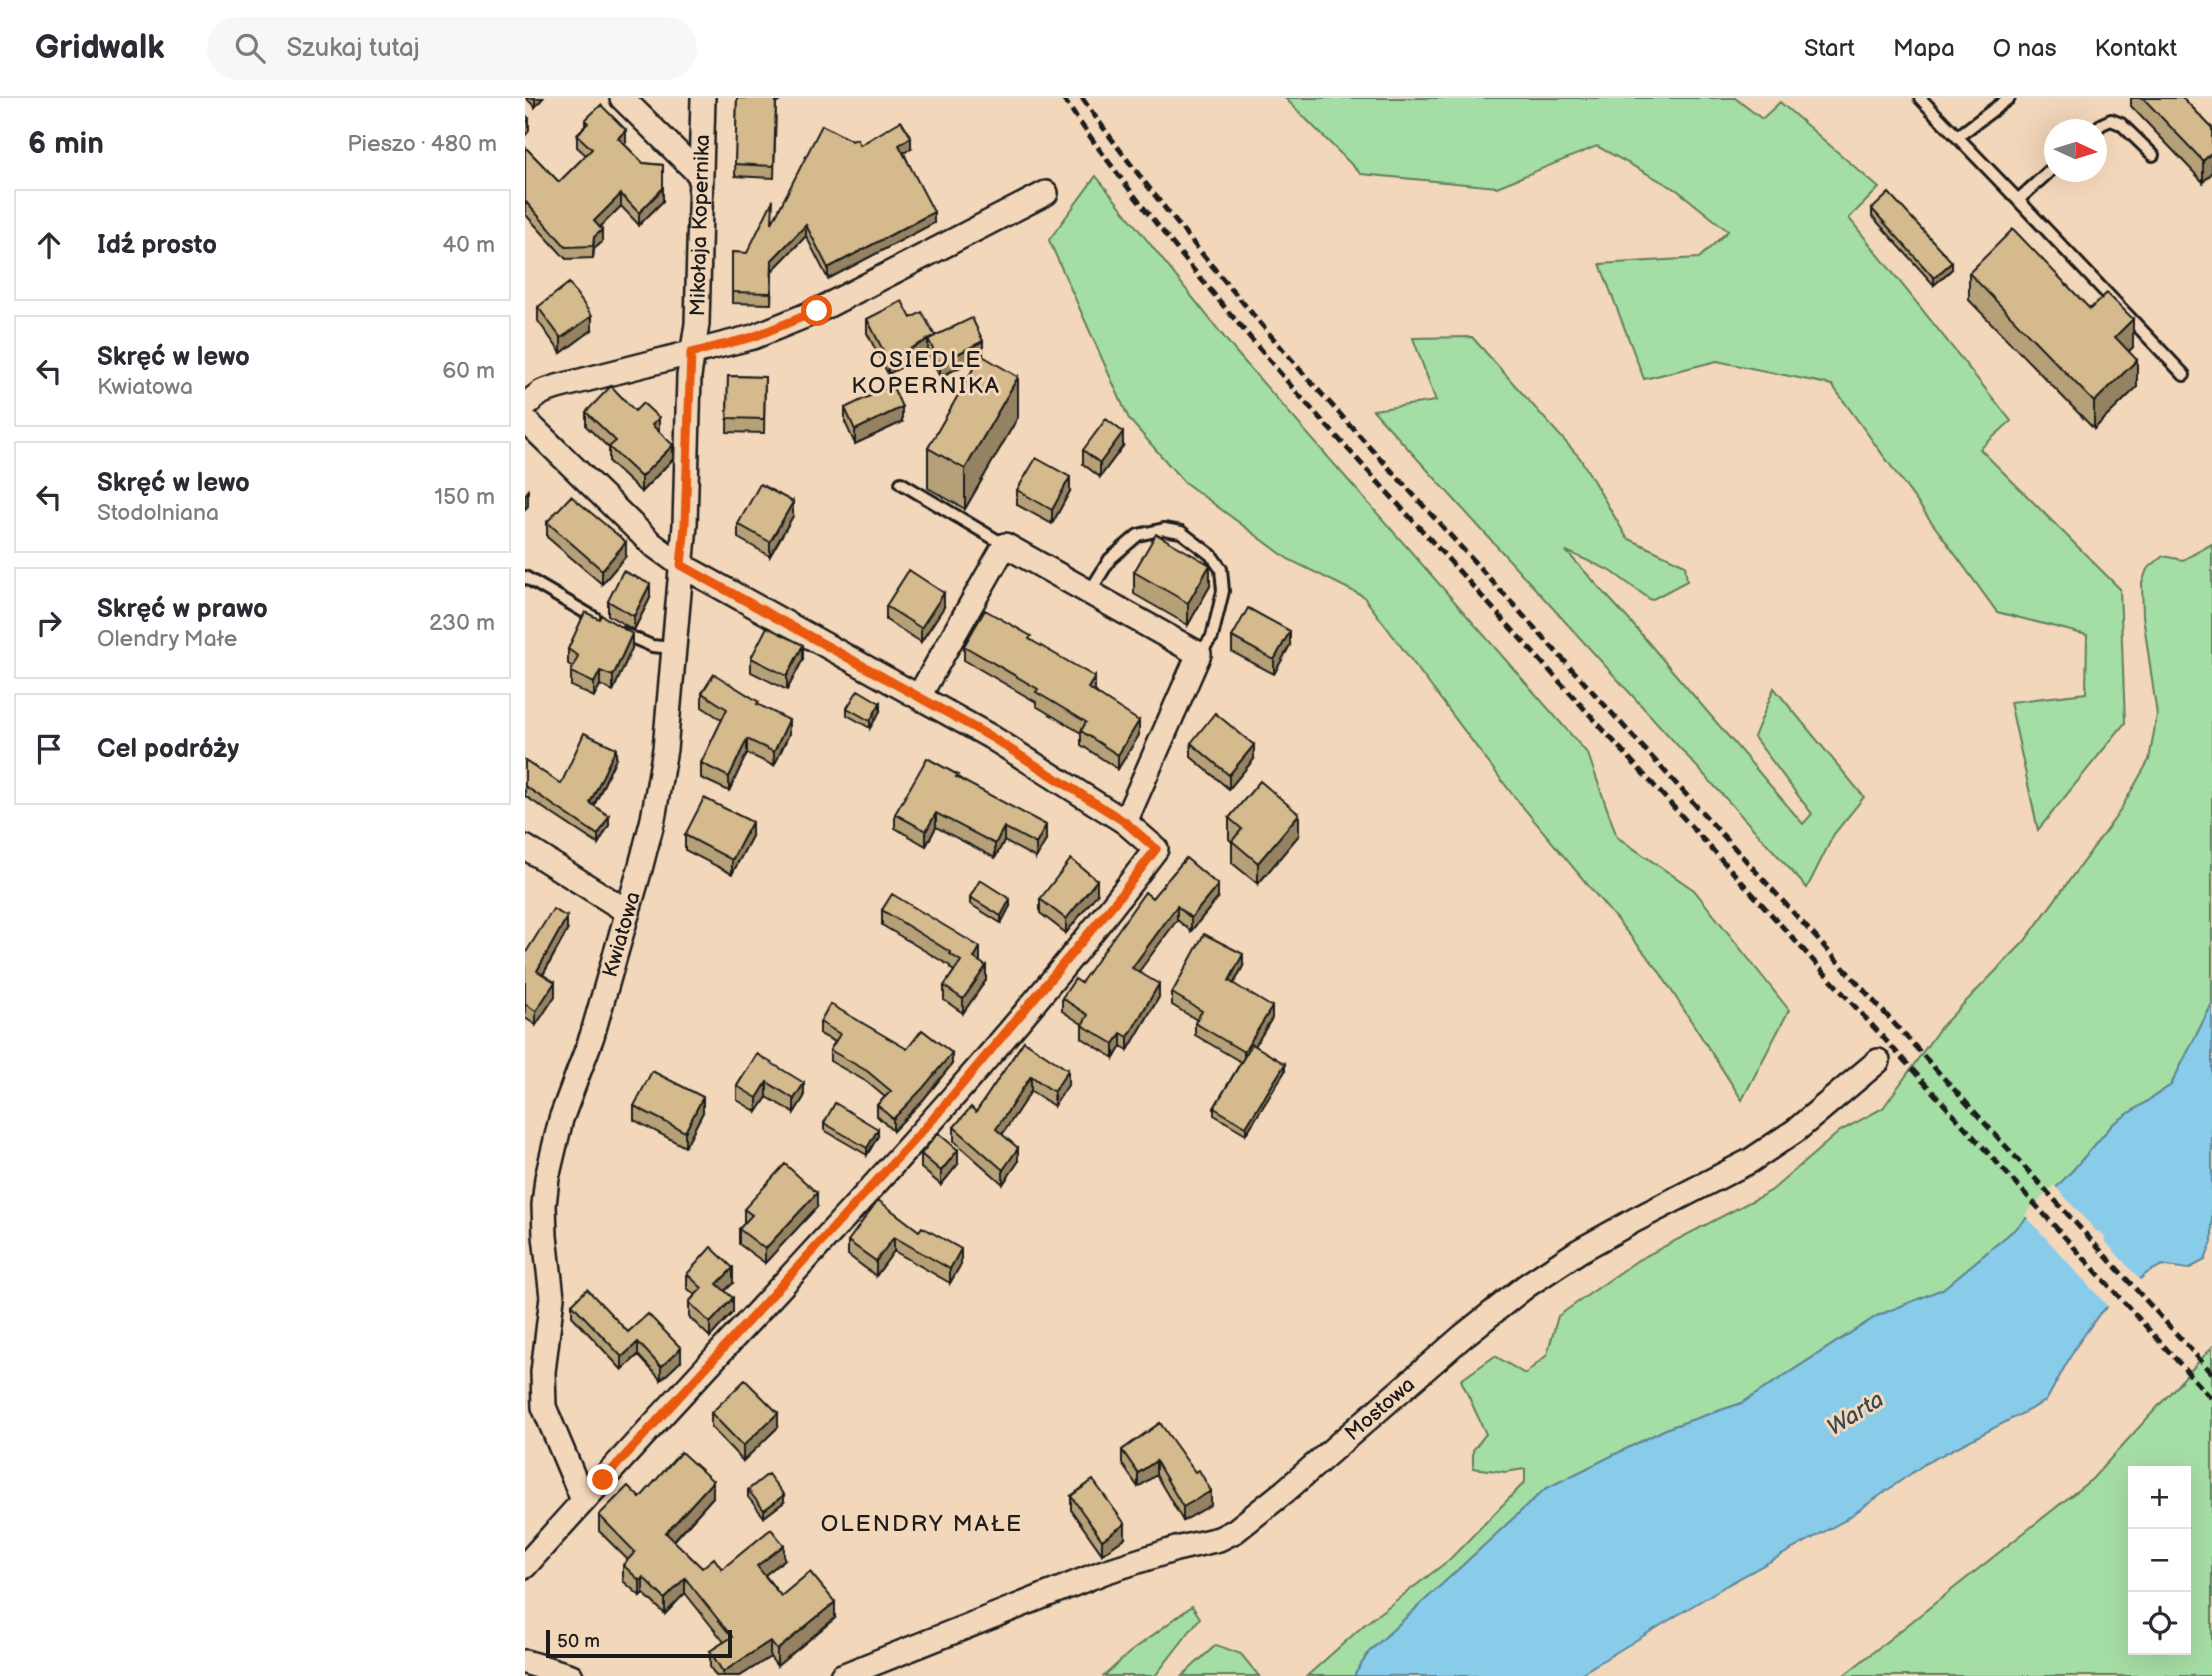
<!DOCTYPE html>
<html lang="pl">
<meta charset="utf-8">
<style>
:root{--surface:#fff;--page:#f7f7f7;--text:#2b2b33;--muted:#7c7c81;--line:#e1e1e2}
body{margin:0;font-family:"Balsamiq Sans",sans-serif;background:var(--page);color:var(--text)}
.controls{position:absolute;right:21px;bottom:21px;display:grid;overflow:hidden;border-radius:0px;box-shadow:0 7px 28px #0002}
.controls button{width:63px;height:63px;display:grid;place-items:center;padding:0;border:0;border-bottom:2px solid var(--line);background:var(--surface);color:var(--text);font:35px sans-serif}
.compass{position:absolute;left:1519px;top:21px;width:63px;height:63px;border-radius:50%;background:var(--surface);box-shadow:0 7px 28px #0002;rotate:94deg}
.scale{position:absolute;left:21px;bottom:18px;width:186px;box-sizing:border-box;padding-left:7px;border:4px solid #1c1c1c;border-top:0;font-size:19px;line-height:24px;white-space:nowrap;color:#1c1c1c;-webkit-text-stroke:5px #f3d7ba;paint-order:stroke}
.stop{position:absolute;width:21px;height:21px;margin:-16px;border:5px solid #ea580c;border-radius:50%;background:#fff}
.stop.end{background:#ea580c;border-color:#fff;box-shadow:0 2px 7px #0008}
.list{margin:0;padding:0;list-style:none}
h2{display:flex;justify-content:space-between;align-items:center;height:91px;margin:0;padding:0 28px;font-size:30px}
h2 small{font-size:23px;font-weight:400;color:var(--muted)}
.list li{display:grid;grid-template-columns:46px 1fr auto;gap:21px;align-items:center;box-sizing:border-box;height:112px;margin:0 14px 14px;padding:0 14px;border:2px solid var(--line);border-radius:0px}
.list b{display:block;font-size:26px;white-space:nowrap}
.list p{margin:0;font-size:23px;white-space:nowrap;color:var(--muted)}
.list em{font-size:23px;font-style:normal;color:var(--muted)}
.icon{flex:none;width:38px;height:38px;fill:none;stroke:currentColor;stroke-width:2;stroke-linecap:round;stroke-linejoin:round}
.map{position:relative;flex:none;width:1687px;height:1578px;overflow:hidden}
header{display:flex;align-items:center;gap:42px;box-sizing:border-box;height:98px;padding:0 35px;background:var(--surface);border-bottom:2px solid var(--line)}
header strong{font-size:33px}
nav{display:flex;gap:38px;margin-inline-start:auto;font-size:24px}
.search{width:490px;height:63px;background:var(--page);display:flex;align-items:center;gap:18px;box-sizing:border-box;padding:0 24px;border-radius:38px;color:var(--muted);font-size:26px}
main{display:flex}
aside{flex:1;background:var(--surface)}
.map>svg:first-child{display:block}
.green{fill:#a5dea4;stroke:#607d60;stroke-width:2;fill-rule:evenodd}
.water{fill:#89ccea;stroke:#5d8698;stroke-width:2}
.pier{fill:#f3d7ba}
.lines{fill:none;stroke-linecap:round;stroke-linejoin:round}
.service-casing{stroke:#1c1c1c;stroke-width:16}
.minor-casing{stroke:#1c1c1c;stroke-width:28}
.service{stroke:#f3d7ba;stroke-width:10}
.minor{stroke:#f3d7ba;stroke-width:23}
.rail{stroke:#1c1c1c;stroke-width:5;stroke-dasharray:10 5;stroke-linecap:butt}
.wall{fill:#b6a078;stroke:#1c1c1c;stroke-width:2}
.shaded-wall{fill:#948262;stroke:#1c1c1c;stroke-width:2}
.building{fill:#d4ba8c;stroke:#1c1c1c;stroke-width:2}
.route{stroke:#ea580c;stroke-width:9}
.labels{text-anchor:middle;stroke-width:6;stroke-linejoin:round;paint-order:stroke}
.street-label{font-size:21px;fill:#1c1c1c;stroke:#f3d7ba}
.neighbourhood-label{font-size:23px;letter-spacing:2px;fill:#1c1c1c;stroke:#f3d7ba}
.water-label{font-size:23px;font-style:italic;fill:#374850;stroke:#f3d7ba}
</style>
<header>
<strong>Gridwalk</strong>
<div class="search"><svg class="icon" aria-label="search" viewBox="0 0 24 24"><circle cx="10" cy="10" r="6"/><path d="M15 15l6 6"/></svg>Szukaj tutaj</div>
<nav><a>Start</a><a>Mapa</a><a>O nas</a><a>Kontakt</a></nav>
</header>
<main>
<aside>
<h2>6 min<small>Pieszo · 480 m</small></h2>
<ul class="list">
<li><svg class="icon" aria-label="ahead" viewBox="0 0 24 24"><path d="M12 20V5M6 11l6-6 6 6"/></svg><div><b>Idź prosto</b></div><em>40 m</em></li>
<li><svg class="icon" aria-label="left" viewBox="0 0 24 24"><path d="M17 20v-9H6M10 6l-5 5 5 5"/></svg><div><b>Skręć w lewo</b><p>Kwiatowa</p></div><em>60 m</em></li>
<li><svg class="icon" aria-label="left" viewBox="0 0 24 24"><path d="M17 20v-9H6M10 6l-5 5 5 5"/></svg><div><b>Skręć w lewo</b><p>Stodolniana</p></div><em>150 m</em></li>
<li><svg class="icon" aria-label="right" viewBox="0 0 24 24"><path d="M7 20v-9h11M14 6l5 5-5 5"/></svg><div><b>Skręć w prawo</b><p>Olendry Małe</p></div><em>230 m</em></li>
<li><svg class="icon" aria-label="arrive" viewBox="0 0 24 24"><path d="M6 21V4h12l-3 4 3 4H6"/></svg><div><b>Cel podróży</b></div></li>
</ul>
</aside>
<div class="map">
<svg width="1687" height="1578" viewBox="0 0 1687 1578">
<rect width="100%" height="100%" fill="#f3d7ba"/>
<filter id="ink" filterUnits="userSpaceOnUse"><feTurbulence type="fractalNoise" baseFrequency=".0143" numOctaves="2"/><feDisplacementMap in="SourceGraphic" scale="14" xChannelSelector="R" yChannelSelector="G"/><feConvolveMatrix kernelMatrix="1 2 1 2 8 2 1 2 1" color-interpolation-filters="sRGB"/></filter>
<g filter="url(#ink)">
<path class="green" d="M760,0H1210L1237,21L1255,4L1354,90L1324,120L1486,323L1455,351L1595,491L1600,625L1513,732L1485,604L1561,595L1562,537L1472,514L1307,287L1192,263L1119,281L1075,166L1174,160L1203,133L1152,92L1072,48L972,89L836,76Z
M571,78L711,254L1063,656L1092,739L1169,792L1264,912L1217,1002L1132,870L987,696L838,498L763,461L658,383L604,321L524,142Z
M947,239L1055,360L1102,440L1160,467L1162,483L1126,502L1086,473L1041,453L1105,523L1278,726L1287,716L1229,639L1249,590L1339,699L1309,736L1282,790L848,312L911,303L888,240Z
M1687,446V906L1646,987L1588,1026L1548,1072L1495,1127L1418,1191L1352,1218L1217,1305L1143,1330L1020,1391L844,1554L829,1578H782L839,1527L924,1462L1000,1384V1371L980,1374L948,1370V1352L961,1336L936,1282L970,1258L1000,1276L1022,1257L1033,1218L1113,1162L1246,1093L1315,1033L1358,1010L1415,930L1499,844L1593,716L1624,662L1632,617L1618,518L1617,485L1622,471L1638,458L1658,462Z
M1687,1249V1578H1318L1567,1381ZM1608,1373H1661V1552H1608Z
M667,1508L675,1520L630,1578H579L604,1555Z
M691,1547L716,1556L734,1578H657Z"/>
<path class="water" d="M1687,906V1144L1680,1162L1663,1171L1637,1167L1622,1175L1575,1215L1550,1250L1521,1303L1401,1365L1317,1424L1202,1487L1052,1578H829L844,1554L1020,1391L1143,1330L1217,1305L1352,1218L1418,1191L1495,1127L1548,1072L1588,1026L1646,987Z"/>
<path class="pier" d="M1529,1087L1572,1134L1574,1133L1581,1140L1579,1142L1617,1184L1585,1211L1500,1117Z"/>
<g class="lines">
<defs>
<path id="service" d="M1395,0L1493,102L1530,68
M1570,32L1577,26L1586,22L1596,26L1628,57
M1432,39L1484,0
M1493,102L1659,277
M376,385L480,447
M0,479L70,520
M564,495L585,461L613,437L639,431L656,434L686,457L696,471L698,493L687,539L674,556
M97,535L127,548L148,550"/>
<g id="minor">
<path d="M97,0L175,77"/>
<path d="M0,307L17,294L32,289L228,239L292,213L521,95"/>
<path d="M0,322L127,446L156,467L466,639L600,724L631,751C440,1006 211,1230 0,1468"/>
<path d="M394,598L480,447L674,556L600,724"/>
<path d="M0,749L103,814"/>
<path id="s1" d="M58,1402L19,1309L18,1274L27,1199L20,1138L19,1107L22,1080L36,1021L67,938L115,771L128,721L140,651L160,427L164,278L172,226L178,0"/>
<path d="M0,1564L46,1578"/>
<path id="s2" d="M317,1578L579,1474L651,1451L694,1441L710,1433L759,1394L938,1238L1001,1188L1054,1153L1110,1122L1225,1063L1270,1033L1353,963"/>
</g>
</defs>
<use href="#service" class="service-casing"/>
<use href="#minor" class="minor-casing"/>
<use href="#service" class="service"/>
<use href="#minor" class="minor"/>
<path class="rail" d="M538,0C609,104 691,199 772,295L1687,1301
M557,0C627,99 705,190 784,282L1687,1275"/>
</g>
<path class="wall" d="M1,0H18L10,9Z
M212,0H254V4H251L249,80L210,78Z
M1606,0H1658L1687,30L1678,84L1606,8Z
M60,22L101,44L99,46L118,65L138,67V103L114,127L96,108L75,129L77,144L69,151L68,160L41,161L0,116V49L34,84L61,57L52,49V37L60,28Z
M335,47L386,50L379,55L409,125L303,181L281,138L247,173L246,206L207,205V154L222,155L247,124Z
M1347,111L1427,171L1409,187L1347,118Z
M1444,175L1565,211L1608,249L1604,253L1612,289L1569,331L1444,202Z
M13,209L67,232L36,255L13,223Z
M386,220L410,238L458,257L457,258L493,319L440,411L403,390V350L456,259L415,279L403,256L363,276L342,235V221Z
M203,278L240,279L239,335L202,334Z
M320,310L377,324L330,346L320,324Z
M110,313L134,334L148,361L116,394L84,364V350L61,328V314Z
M598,348L575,379L558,366V352Z
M492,392L545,393L527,426L492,407Z
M268,418L245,458L213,440V426Z
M22,424L101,458L77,486L22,439Z
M609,474L685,488L663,527L609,496Z
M125,500L109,532L83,517V503Z
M361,508L419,509L396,544L361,522Z
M707,539L765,547L749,576L707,554Z
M506,542L570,593L614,637L593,671L556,647V635L511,608V604L439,562V548Z
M107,550L88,593L75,587L69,599L46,588V574L48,569L43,566V551Z
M226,560L278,561L262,592L226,574Z
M177,595L234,607L264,636L249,668L222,655L204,693L176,680V665L197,622L177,609Z
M322,610L355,613L345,630L322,617Z
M666,645L729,661L704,691L666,659Z
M91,660L69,708L84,727L73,746L0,698V662L36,686Z
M433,679L521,742L511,760L479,743L470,760L411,729L401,748L370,730V716Z
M704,720L774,737L733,786L707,765V744L704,741Z
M160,737L227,738L207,776L160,752Z
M572,796L541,835L515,815V801Z
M445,799L485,808L476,825L445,806Z
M627,800H693L666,833L652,822L613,874L634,899L603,952L596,948L589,960L557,940V926L537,913V900L556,885Z
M357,812L455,864L461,882L438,915L419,902V888L429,873L425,870V868L357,827Z
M42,833L18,877L30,898L11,927L0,920V856Z
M718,868L709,886L747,920L730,948L760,973L721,1036L689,1017V1010L716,964L670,937V925L672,922L647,907V895Z
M295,924L382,951L427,966L398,1002L368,1033L352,1018V1007L360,999L342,984L305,963V952L310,944L295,936Z
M499,943L543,987L529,1008L506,993L477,1036L493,1064L478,1086L429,1043V1029L451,1014Z
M232,956L279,999L269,1015L242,999L232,1014L212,1002V988Z
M109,1008L178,1014L160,1049L109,1022Z
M299,1025L353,1038L342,1057L299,1032Z
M396,1056L433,1066L416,1087L396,1070Z
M292,1109L240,1165L214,1146V1131L219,1126V1111Z
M394,1133L436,1166L425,1185L369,1153L351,1178L323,1157V1143Z
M162,1176L208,1185L200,1193L208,1214L185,1239L164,1219V1204L170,1197L162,1190Z
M47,1206L103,1234L156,1263L136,1282L113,1257L97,1272L47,1218Z
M186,1315L253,1329L218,1363L186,1329Z
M635,1325L686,1407L658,1423L631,1377L613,1389L597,1366V1352Z
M223,1392L259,1404L239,1419L223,1399Z
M546,1398L600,1440L577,1456L546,1412Z
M188,1399L149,1443L177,1470L197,1471L259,1462L240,1477L256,1498L310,1520L252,1568L245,1559L215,1578H191L185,1569V1553L199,1544L160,1495L140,1516L118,1495L115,1498L98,1483V1467L103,1462L74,1433V1417L115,1400Z"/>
<path class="shaded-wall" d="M10,0H18L10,9Z
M4,21V33L0,38V25Z
M101,32V44L93,53V40Z
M386,39V50L374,58V47Z
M1687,54V75L1678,84V63Z
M138,90V103L114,127V115Z
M96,96V108L69,135V123Z
M409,114V125L303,181V170Z
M281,127V138L247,173L246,206L247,162Z
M77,132V144L69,151L68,160L69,139Z
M1427,164V171L1409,187V180Z
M67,218V232L36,255V240Z
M1608,221V249L1590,266V239Z
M410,238L403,241V256L363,276V262Z
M458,243V257L415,279V265Z
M1612,262V289L1569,331V304Z
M493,279V319L440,411V371Z
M377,309V324L330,346V332Z
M134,320V334L127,327Z
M598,334V348L575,379V365Z
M148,347V361L116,394V379Z
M545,379V393L527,426V412Z
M3,393V408L0,411V397Z
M268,404V418L245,458V444Z
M101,444V458L77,486V472Z
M685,467V488L663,527V505Z
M125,486V500L109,532V518Z
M419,495V509L396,544V530Z
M765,533V547L749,576V562Z
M107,536V550L88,593V578Z
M278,547V561L262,592V578Z
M75,573V587L69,599V585Z
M570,579V593L563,604V590Z
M355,605V613L345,630V623Z
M264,622V636L249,668V654Z
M614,623V637L593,671V657Z
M222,641V655L204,693V679Z
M729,647V661L704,691V677Z
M91,650V660L65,715V705Z
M411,715V729L401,748V733Z
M774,716V737L733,786V765Z
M84,718V727L73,746V737Z
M227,724V738L207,776V762Z
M521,727V742L511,760V746Z
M479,729V743L470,760V746Z
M572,782V796L541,835V821Z
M693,787V800L666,833V820Z
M485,801V808L476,825V818Z
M652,808V822L607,883V870Z
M42,819V833L12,887V873Z
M455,849V864L449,875V860Z
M718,856V868L704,894V883Z
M461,868V882L438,915V901Z
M30,884V898L11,927V913Z
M634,886V899L603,952V939Z
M747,909V920L719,966V954Z
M596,935V948L589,960V946Z
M427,955V966L398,1002L368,1033V1021Z
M760,966V973L721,1036V1029Z
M543,972V987L529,1008V994Z
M506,978V993L471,1046V1031Z
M242,984V999L232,1014V1000Z
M279,985V999L269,1015V1001Z
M178,999V1014L160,1049V1034Z
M353,1031V1038L342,1057V1050Z
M493,1050V1064L478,1086V1072Z
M433,1052V1066L416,1087V1073Z
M292,1095V1109L240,1165V1151Z
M369,1139V1153L351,1178V1163Z
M436,1151V1166L425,1185V1171Z
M208,1170V1185L192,1200V1186Z
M208,1200V1214L185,1239V1225Z
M113,1244V1257L97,1272V1259Z
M156,1250V1263L136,1282V1269Z
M253,1315V1329L218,1363V1348Z
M631,1363V1377L613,1389V1375Z
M188,1383V1399L141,1451V1435Z
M686,1393V1407L658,1423V1409Z
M259,1397V1404L239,1419V1412Z
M600,1426V1440L577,1456V1442Z
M259,1447V1462L232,1483V1468Z
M118,1479V1495L115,1498V1483Z
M160,1480V1495L140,1516V1501Z
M310,1504V1520L252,1568V1552Z
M245,1543V1559L215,1578H198V1574Z"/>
<path class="building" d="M212,0H248L251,2L249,68L210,66Z
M1618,0H1658L1687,30V54L1678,63Z
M76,7L101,32L93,40L118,65L138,67V90L114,115L96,96L69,123L77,132L69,139L68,148L41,149L0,103V49L34,84L67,51L52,37L63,25L60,22Z
M0,16L4,21L0,25Z
M376,23L386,39L374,47L409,114L303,170L281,127L247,162L246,195L207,194V154L222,155L248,102L247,125L297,27L327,43L332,41L335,47Z
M1364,95L1427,164L1409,180L1347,111Z
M1488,131L1565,211L1582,195L1608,221L1590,239L1612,262L1569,304L1444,175Z
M44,185L67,218L36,240L13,209Z
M377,203L386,220L397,214L410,238L363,262L342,221Z
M447,220L458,243L415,265L403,241Z
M456,257L493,279L440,371L403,350Z
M203,278L240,279L239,321L202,320Z
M367,287L377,309L330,332L320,310Z
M86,288L110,313L118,305L134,320L127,327L148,347L116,379L84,349L91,343L61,314Z
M581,321L598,334L575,365L558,352Z
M511,360L545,379L527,412L492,392Z
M235,386L268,404L245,444L213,426Z
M46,398L101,444L77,472L22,424Z
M631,436L685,467L663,505L609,474Z
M384,472L419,495L396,530L361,508Z
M98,473L125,486L109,518L83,503Z
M723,510L765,533L749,562L707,539Z
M460,512L506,538L504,541L570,579L563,590L614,623L593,657L556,633L561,624L511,594L513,591L439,548Z
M60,514L74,521L76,517L107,536L88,578L75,573L69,585L46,574L53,558L43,551Z
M242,529L278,547L262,578L226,560Z
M189,576L234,604L232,606L264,622L249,654L222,641L204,679L176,665L202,611L177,595Z
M333,592L355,605L345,623L322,610Z
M690,615L729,647L704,677L666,645Z
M59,635L91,650L65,705L84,718L73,737L0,688V662L36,686Z
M402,660L433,677L431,679L521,727L511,746L479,729L470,746L411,715L401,733L370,716Z
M735,683L774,716L733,765L707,743L717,731L704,720Z
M179,700L227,724L207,762L160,737Z
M661,760L693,787L666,820L652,808L607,870L634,886L603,939L596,935L589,946L557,927L563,917L537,900L550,881L556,885L620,794L627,800Z
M546,761L572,782L541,821L515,801Z
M455,782L485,801L476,818L445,799Z
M367,796L455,849L449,860L461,868L438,901L419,888L436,863L425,856V854L357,812Z
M28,811L42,819L12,873L30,884L11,913L0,906V856Z
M679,836L718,856L704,883L747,909L719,954L670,925L677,913L647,895Z
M305,906L382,951L397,932L427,955L398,990L368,1021L352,1007L366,993L342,973L305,952L315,936L295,924Z
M499,943L543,972L529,994L506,978L471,1031L493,1050L478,1072L429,1029L446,1009L451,1014Z
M727,946L760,966L721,1029L689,1010Z
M232,956L279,985L269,1001L242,984L232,1000L212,988Z
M127,973L178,999L160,1034L109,1008Z
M310,1005L353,1031L342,1050L299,1025Z
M413,1035L433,1052L416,1073L396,1056Z
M260,1066L292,1095L240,1151L214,1131L227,1117L219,1111Z
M353,1102L394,1133L397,1129L436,1151L425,1171L369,1139L351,1163L323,1143Z
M186,1149L208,1170L192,1186L208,1200L185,1225L164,1204L177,1190L162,1176Z
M62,1191L103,1234L123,1216L156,1250L136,1269L113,1244L97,1259L47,1206Z
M220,1282L253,1315L218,1348L186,1315Z
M635,1325L670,1374L674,1372L686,1393L658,1409L631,1363L613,1375L597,1352Z
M156,1354L188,1383L141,1435L177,1470L189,1460L197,1471L246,1431L259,1447L232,1468L256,1498L285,1474L310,1504L252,1552L245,1543L198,1574L185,1553L207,1539L160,1480L140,1501L118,1479L115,1483L98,1467L110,1454L74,1417L103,1388L115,1400Z
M243,1376L259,1397L239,1412L223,1392Z
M568,1382L600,1426L577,1442L546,1398Z"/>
</g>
<g class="lines" filter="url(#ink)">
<path class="route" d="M78,1382L408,1021L595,798L631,751L600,724L466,639L156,467L160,427L166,255L228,239L292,213"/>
</g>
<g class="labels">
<g class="street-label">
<text dy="7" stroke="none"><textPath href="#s1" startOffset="1302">Mikołaja Kopernika</textPath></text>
<text dy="7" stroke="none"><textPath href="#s1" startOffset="586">Kwiatowa</textPath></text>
<text dy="7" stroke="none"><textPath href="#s2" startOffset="609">Mostowa</textPath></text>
</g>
<g class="neighbourhood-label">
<text x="401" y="269">OSIEDLE<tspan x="401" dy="26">KOPERNIKA</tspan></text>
<text x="397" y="1433">OLENDRY MAŁE</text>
</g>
<g class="water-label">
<text transform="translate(1330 1315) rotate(-32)" y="8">Warta</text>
</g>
</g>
</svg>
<div class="controls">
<button>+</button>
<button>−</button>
<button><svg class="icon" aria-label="locate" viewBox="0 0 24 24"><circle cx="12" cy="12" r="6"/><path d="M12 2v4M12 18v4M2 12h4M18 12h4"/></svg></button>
</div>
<svg class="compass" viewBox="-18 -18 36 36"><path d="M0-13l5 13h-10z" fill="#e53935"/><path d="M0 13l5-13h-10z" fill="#7c7c81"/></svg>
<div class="scale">50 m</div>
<div class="stop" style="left:292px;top:213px"></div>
<div class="stop end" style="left:78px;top:1382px"></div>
</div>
</main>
